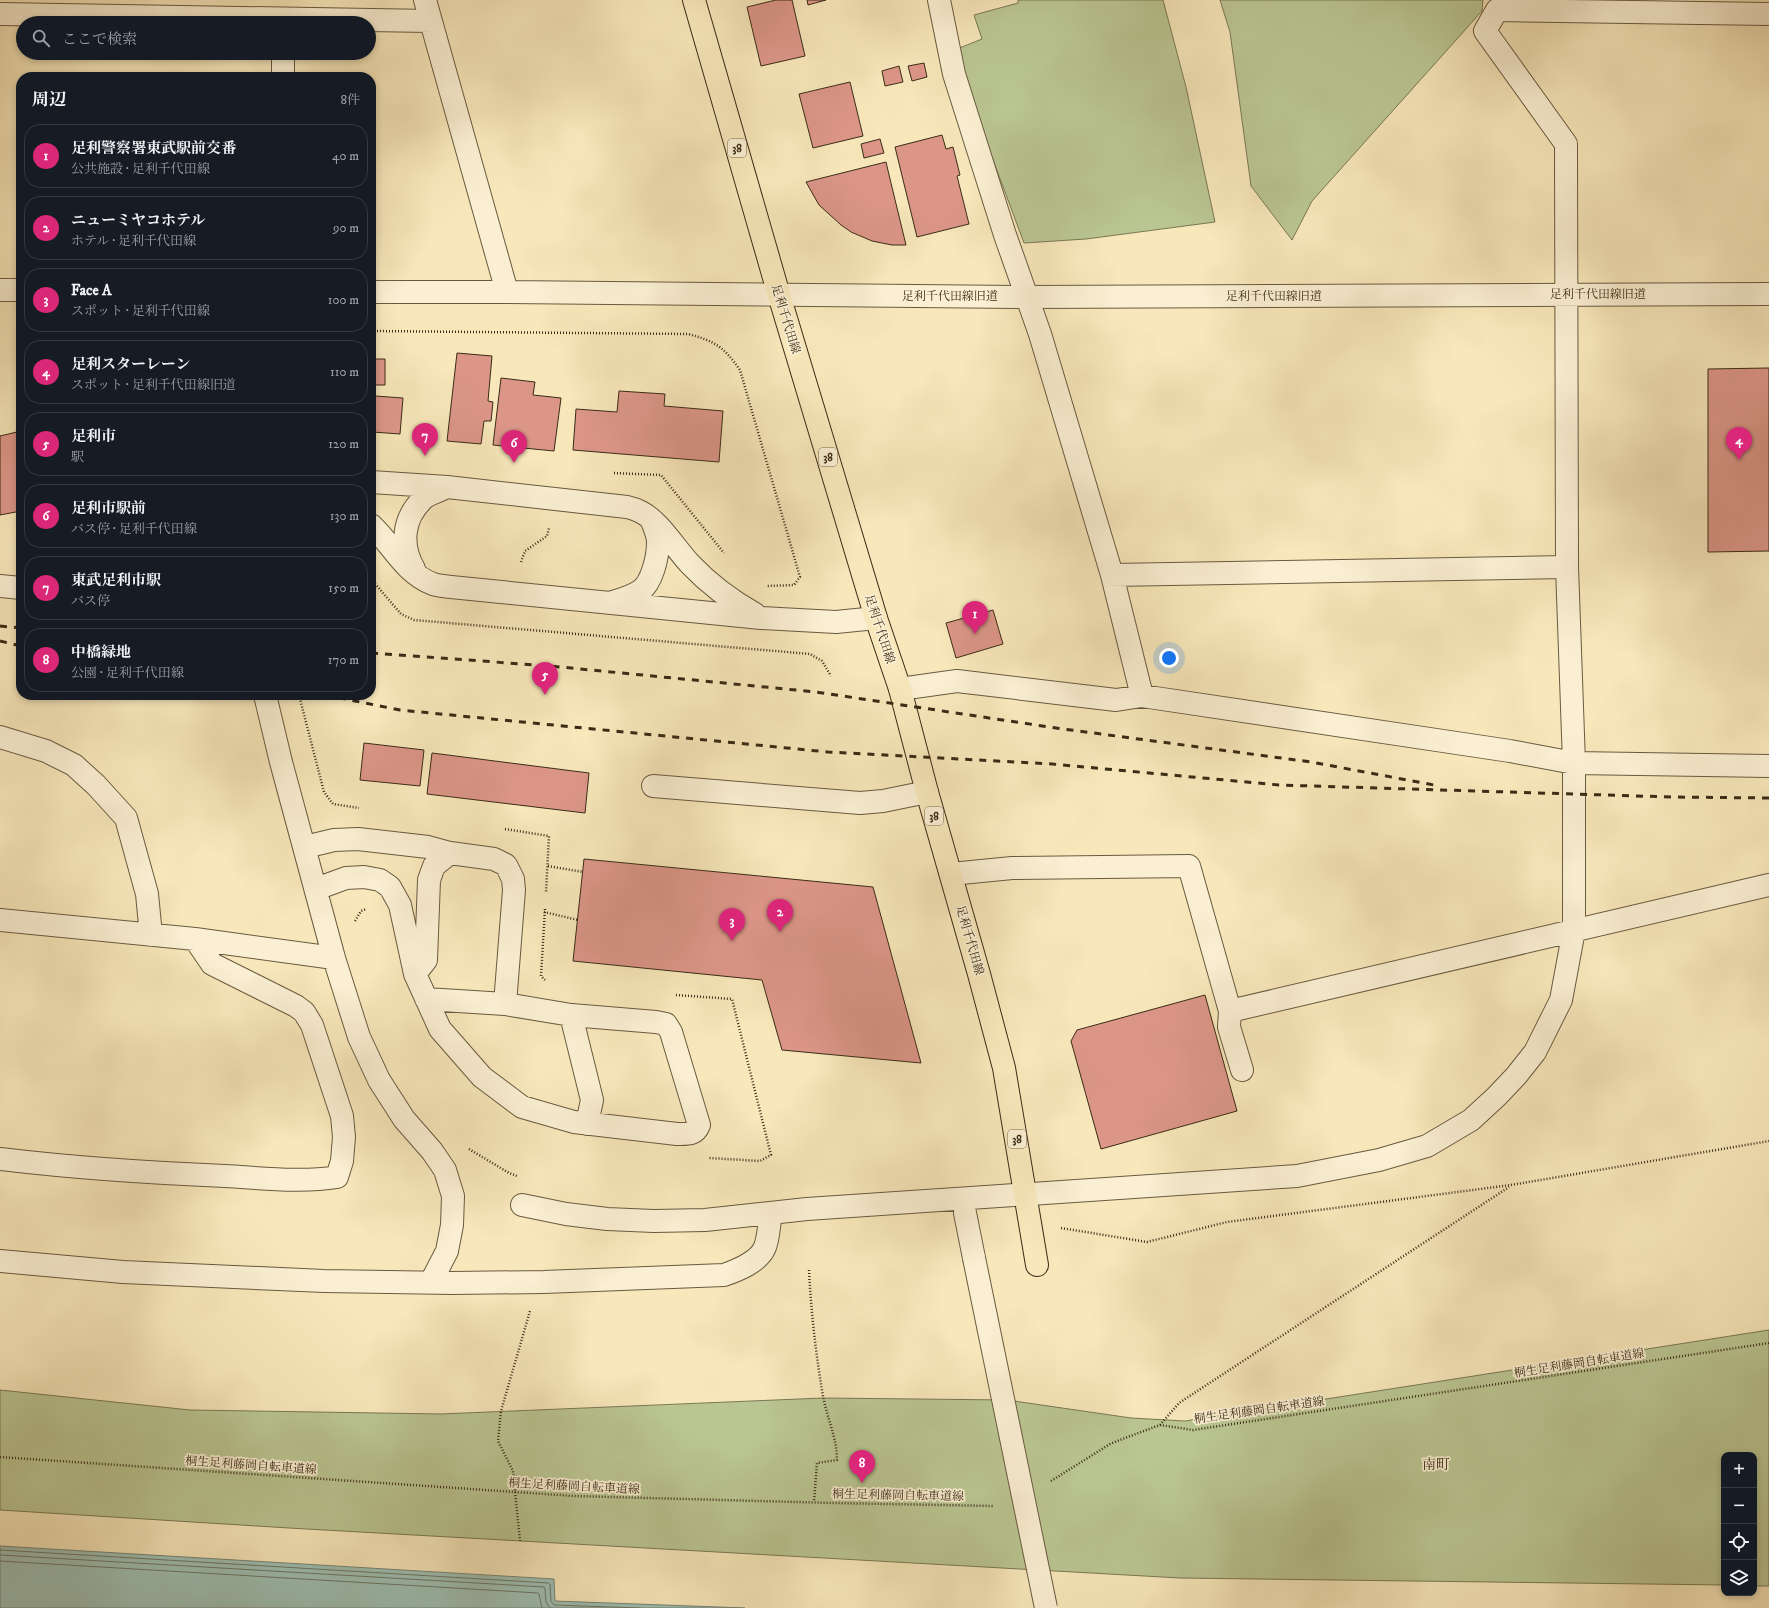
<!DOCTYPE html>
<html lang="ja">
<meta charset="utf-8">
<style>
:root{--surface:#171b24;--page:#20242c;--text:#f1f3f6;--muted:#9ea1a6;--line:#363941;--accent:#db2777}
body{margin:0;font-family:"IM FELL DW Pica","Noto Serif JP",serif;background:var(--page);color:var(--text)}
.controls{position:absolute;right:12px;bottom:12px;display:grid;overflow:hidden;border-radius:8px;box-shadow:0 2px 6px #0003}
.controls button{width:36px;height:36px;display:grid;place-items:center;padding:0;border:0;border-bottom:1px solid var(--line);background:var(--surface);color:var(--text);font:20px sans-serif}
.you{position:absolute;left:1169px;top:658px;width:14px;height:14px;margin:-10px;border:3px solid #fff;border-radius:50%;background:#1a73e8;box-shadow:0 0 0 6px #1a73e833}
.badge{display:grid;place-items:center;width:26px;height:26px;border-radius:50%;background:var(--accent);color:#fff;font-size:13px;font-weight:700}
.pin{position:absolute;translate:-50% -33px;filter:drop-shadow(0 1px 2px #0008)}
.pin::after{content:'';position:absolute;top:21px;width:14px;height:12px;background:inherit;clip-path:polygon(0 0,100% 0,50% 100%)}
.list{margin:0;padding:0;list-style:none}
h2{display:flex;justify-content:space-between;align-items:center;height:52px;margin:0;padding:0 16px;font-size:17px}
h2 small{font-size:13px;font-weight:400;color:var(--muted)}
.list li{display:grid;grid-template-columns:26px 1fr auto;gap:12px;align-items:center;box-sizing:border-box;height:64px;margin:0 8px 8px;padding:0 8px;border:1px solid var(--line);border-radius:16px}
.list b{display:block;font-size:15px;white-space:nowrap}
.list p{margin:0;font-size:13px;white-space:nowrap;color:var(--muted)}
.list em{font-size:13px;font-style:normal;color:var(--muted)}
.icon{flex:none;width:22px;height:22px;fill:none;stroke:currentColor;stroke-width:2;stroke-linecap:round;stroke-linejoin:round}
.map{position:relative;flex:none;width:1769px;height:1608px;overflow:hidden}
.search{position:absolute;background:var(--surface);box-shadow:0 2px 6px #0003;left:16px;top:16px;width:360px;height:44px;display:flex;align-items:center;gap:10px;box-sizing:border-box;padding:0 14px;border-radius:22px;color:var(--muted);font-size:15px}
.panel{position:absolute;background:var(--surface);box-shadow:0 2px 6px #0003;left:16px;top:72px;width:360px;height:628px;border-radius:16px}
.map>svg:first-child{display:block}
.green{fill:#bac692;stroke:#7a7854}
.water{fill:#9dbfb3;stroke:#758474}
.lines{fill:none;stroke-linecap:round;stroke-linejoin:round}
.shore{stroke:#6c7564;stroke-width:1}
.building{fill:#dc9688;stroke:#3a2b16}
.minor-casing{stroke:#695a3f;stroke-width:24}
.major-casing{stroke:#3a2b16;stroke-width:24}
.path{stroke:#3a2b16;stroke-width:2.5;stroke-dasharray:1 2;stroke-linecap:butt}
.minor{stroke:#faefd2;stroke-width:22}
.major{stroke:#f7e7ba;stroke-width:22}
.rail{stroke:#3a2b16;stroke-width:3;stroke-dasharray:7 7;stroke-linecap:butt}
.minor-bridge-casing{stroke:#695a3f;stroke-width:24;stroke-linecap:butt}
.minor-bridge{stroke:#faefd2;stroke-width:22}
.labels{text-anchor:middle;stroke-width:3.5;stroke-linejoin:round;paint-order:stroke}
.shield{fill:#faefd2;stroke:#74664e;stroke-width:1}
.shield-label{font-size:11px;font-weight:bold;fill:#3a2b16}
.street-label{font-size:12px;fill:#3a2b16;stroke:#faefd2}
.quarter-label{font-size:14px;fill:#3a2b16;stroke:#faefd2}
</style>
<div class="map">
<svg width="1769" height="1608" viewBox="0 0 1769 1608">
<rect width="100%" height="100%" fill="#f7e7ba"/>
<filter id="stains"><feTurbulence type="fractalNoise" baseFrequency=".005" numOctaves="4"/><feColorMatrix values="0 0 0 0 .2 0 0 0 0 .09 0 0 0 0 .02 0 0 0 .5 -.17"/></filter>
<radialGradient id="worn" r=".72"><stop offset=".6" stop-color="#630" stop-opacity="0"/><stop offset="1" stop-color="#630" stop-opacity=".3"/></radialGradient>
<path class="green" d="M1018,0H1163L1186,87L1215,222L1086,239L1024,243L992,157L957,49L982,39L974,15L1018,3Z
M1220,0H1483L1482,11L1312,201L1292,240L1251,186L1230,32Z
M1769,1330V1586H1754V1455H1724V1585L1180,1578L289,1528L0,1510V1390L190,1410L441,1414L823,1398L1007,1400L1131,1418L1185,1421Z"/>
<path class="water" d="M0,1546L554,1579L555,1601L745,1608H0Z"/>
<g class="lines">
<path class="shore" d="M0,1550L548,1583L550,1584L551,1601L554,1605L640,1608
M0,1555L544,1587L545,1589L546,1602L550,1608
M0,1561L538,1593L539,1594L542,1608"/>
</g>
<path class="building" d="M776,0H792L805,56L761,66L747,7Z
M807,0H826L808,5Z
M924,63L927,77L912,81L908,66Z
M899,66L903,82L885,86L882,71Z
M850,82L863,136L813,148L799,94Z
M942,135L946,149L953,147L960,175L957,176L969,224L917,237L895,147Z
M880,139L884,153L864,158L861,144Z
M886,162L890,179L906,245H892L872,241L851,232L841,225L819,205L806,182Z
M457,353L492,356L488,401L493,402L491,421H484L481,444L447,441Z
M371,359H385V385H371Z
M1769,368V551L1708,552V369Z
M501,378L535,382L533,395L561,398L554,451L493,445Z
M619,391L665,394L664,406L723,411L719,462L573,450L576,409L617,412Z
M375,396L403,398L400,434L372,432Z
M21,431V511L0,515V436Z
M993,610L1003,644L956,658L946,623Z
M364,743L424,750L420,786L360,780Z
M432,753L589,773L585,813L427,794Z
M584,859L873,887L921,1063L782,1050L762,980L573,961Z
M1205,995L1237,1111L1101,1149L1071,1041L1077,1030Z"/>
<g class="lines">
<defs>
<path id="minor" d="M425,0L507,292
M939,0L954,74L1005,235L1040,334L1112,575L1142,696
M0,14L431,21
M283,77V53
M0,290H21
M371,292H507L1027,297L1769,294
M371,482L447,487L627,507C632,508 637,510 641,512C660,522 675,548 690,564C709,584 730,600 755,614
M371,525C392,544 404,573 433,584C439,586 445,586 451,587L761,618L836,622L876,618
M414,569C401,546 402,520 422,500C427,494 440,491 447,487
M1112,575L1567,567
M0,586L21,588
M613,602C623,599 631,597 640,591C652,583 658,557 658,542C658,535 654,527 652,521
M900,689L957,681L1116,700L1142,696L1510,751L1574,763L1769,766
M265,695L281,762L334,958L359,1037L379,1080L404,1119L432,1151L445,1170L453,1196L452,1225L447,1251L431,1282
M0,737L46,751L74,765L96,785L126,818L147,894L151,935
M653,786L860,803L883,801L927,792
M305,847L334,840L358,839L428,847L450,853L494,859L506,865L513,879L514,890L505,1004
M951,874L1012,868L1189,866L1230,1011L1769,885
M316,889L346,878L364,877L380,880L390,887L400,905L415,974L440,1029L482,1077L522,1107L574,1122L677,1134C688,1134 695,1135 699,1125L671,1032L666,1024L656,1022L571,1015L505,1004L426,999
M0,920L195,939L334,958
M415,974L426,960L429,880L434,866L450,853
M1230,1011L1229,1027L1242,1070
M571,1015L592,1100L587,1124
M0,1159C75,1168 150,1173 225,1176C262,1178 301,1183 337,1177L342,1161L344,1137L342,1116L312,1025L304,1012L296,1006L212,964L195,939
M522,1205L566,1214L607,1219L654,1221L705,1220L807,1209L1297,1176L1379,1160L1427,1146L1471,1120L1496,1097L1516,1076L1535,1052L1561,1000L1574,930V763L1567,567L1566,144L1485,31L1497,10L1769,14
M965,1213L974,1258
M0,1261L123,1272L324,1281L452,1283L544,1282L724,1275C738,1270 759,1262 765,1247C769,1236 769,1223 771,1213"/>
<path id="major" d="M694,0L779,295L876,618L900,689L927,792L979,974L1004,1068L1037,1265"/>
</defs>
<use href="#minor" class="minor-casing"/>
<use href="#major" class="major-casing"/>
<path class="path" d="M371,331L688,334C715,341 724,347 740,370L800,577L794,585L767,586
M614,473L661,475L724,553
M521,562L525,551L547,536L549,528
M371,579L401,614L414,620L810,654L822,661L831,676
M299,695L324,792L333,804L359,808
M505,829L549,836L546,892
M548,866L583,872
M545,909L541,976L545,980
M544,912L578,920
M355,921L361,911L366,909
M676,995L732,999L771,1155L760,1161L709,1158
M469,1149L509,1173L517,1176
M1061,1228L1147,1242L1227,1222L1511,1185L1769,1141
M809,1270C811,1312 816,1355 823,1396C827,1418 837,1438 837,1460L817,1463L814,1502
M1160,1425L1179,1403L1509,1187
M0,1457L574,1496L833,1503L994,1506
M1051,1481L1110,1444L1125,1438L1160,1425L1193,1430L1769,1343
M520,1541L513,1471L498,1441L501,1411L530,1311"/>
<use href="#minor" class="minor"/>
<use href="#major" class="major"/>
<path class="rail" d="M0,626L21,628
M0,641L21,646
M371,653L550,666L816,692L1056,728L1311,762L1434,785
M325,695L400,710L828,752L1052,764L1279,785L1671,797L1769,798"/>
<defs>
<path id="minor-bridge" d="M974,1258L1046,1608"/>
</defs>
<use href="#minor-bridge" class="minor-bridge-casing"/>
<use href="#minor-bridge" class="minor-bridge"/>
</g>
<g class="labels">
<g class="shield">
<rect x="728" y="139" width="18" height="18" rx="3"/>
<rect x="819" y="448" width="18" height="18" rx="3"/>
<rect x="925" y="807" width="18" height="18" rx="3"/>
<rect x="1008" y="1130" width="18" height="18" rx="3"/>
</g>
<g class="shield-label">
<text x="737" y="152">38</text>
<text x="828" y="461">38</text>
<text x="934" y="820">38</text>
<text x="1017" y="1143">38</text>
</g>
<g class="street-label">
<text x="1598" y="298">足利千代田線旧道</text>
<text x="950" y="300">足利千代田線旧道</text>
<text x="1274" y="300">足利千代田線旧道</text>
<text transform="translate(786 319) rotate(73)" y="4">足利千代田線</text>
<text transform="translate(880 629) rotate(72)" y="4">足利千代田線</text>
<text transform="translate(970 940) rotate(74)" y="4">足利千代田線</text>
<text transform="translate(1579 1363) rotate(-9)" y="4">桐生足利藤岡自転車道線</text>
<text transform="translate(1259 1410) rotate(-8)" y="4">桐生足利藤岡自転車道線</text>
<text transform="translate(251 1465) rotate(4)" y="4">桐生足利藤岡自転車道線</text>
<text transform="translate(574 1486) rotate(3)" y="4">桐生足利藤岡自転車道線</text>
<text transform="translate(898 1495) rotate(1)" y="4">桐生足利藤岡自転車道線</text>
</g>
<g class="quarter-label">
<text x="1436" y="1469">南町</text>
</g>
</g>
<rect width="100%" height="100%" filter="url(#stains)"/>
<rect width="100%" height="100%" fill="url(#worn)"/>
</svg>
<div class="controls">
<button>+</button>
<button>−</button>
<button><svg class="icon" aria-label="locate" viewBox="0 0 24 24"><circle cx="12" cy="12" r="6"/><path d="M12 2v4M12 18v4M2 12h4M18 12h4"/></svg></button>
<button><svg class="icon" aria-label="layers" viewBox="0 0 24 24"><path d="M12 4l9 5-9 5-9-5zM3 14l9 5 9-5"/></svg></button>
</div>
<div class="you"></div>
<div class="pin badge" style="left:975px;top:634px">1</div>
<div class="pin badge" style="left:780px;top:932px">2</div>
<div class="pin badge" style="left:732px;top:941px">3</div>
<div class="pin badge" style="left:1739px;top:460px">4</div>
<div class="pin badge" style="left:545px;top:695px">5</div>
<div class="pin badge" style="left:514px;top:463px">6</div>
<div class="pin badge" style="left:425px;top:456px">7</div>
<div class="pin badge" style="left:862px;top:1483px">8</div>
<div class="search"><svg class="icon" aria-label="search" viewBox="0 0 24 24"><circle cx="10" cy="10" r="6"/><path d="M15 15l6 6"/></svg>ここで検索</div>
<section class="panel">
<h2>周辺<small>8件</small></h2>
<ul class="list">
<li><span class="badge">1</span><div><b>足利警察署東武駅前交番</b><p>公共施設 · 足利千代田線</p></div><em>40 m</em></li>
<li><span class="badge">2</span><div><b>ニューミヤコホテル</b><p>ホテル · 足利千代田線</p></div><em>90 m</em></li>
<li><span class="badge">3</span><div><b>Face A</b><p>スポット · 足利千代田線</p></div><em>100 m</em></li>
<li><span class="badge">4</span><div><b>足利スターレーン</b><p>スポット · 足利千代田線旧道</p></div><em>110 m</em></li>
<li><span class="badge">5</span><div><b>足利市</b><p>駅</p></div><em>120 m</em></li>
<li><span class="badge">6</span><div><b>足利市駅前</b><p>バス停 · 足利千代田線</p></div><em>130 m</em></li>
<li><span class="badge">7</span><div><b>東武足利市駅</b><p>バス停</p></div><em>150 m</em></li>
<li><span class="badge">8</span><div><b>中橋緑地</b><p>公園 · 足利千代田線</p></div><em>170 m</em></li>
</ul>
</section>
</div>
